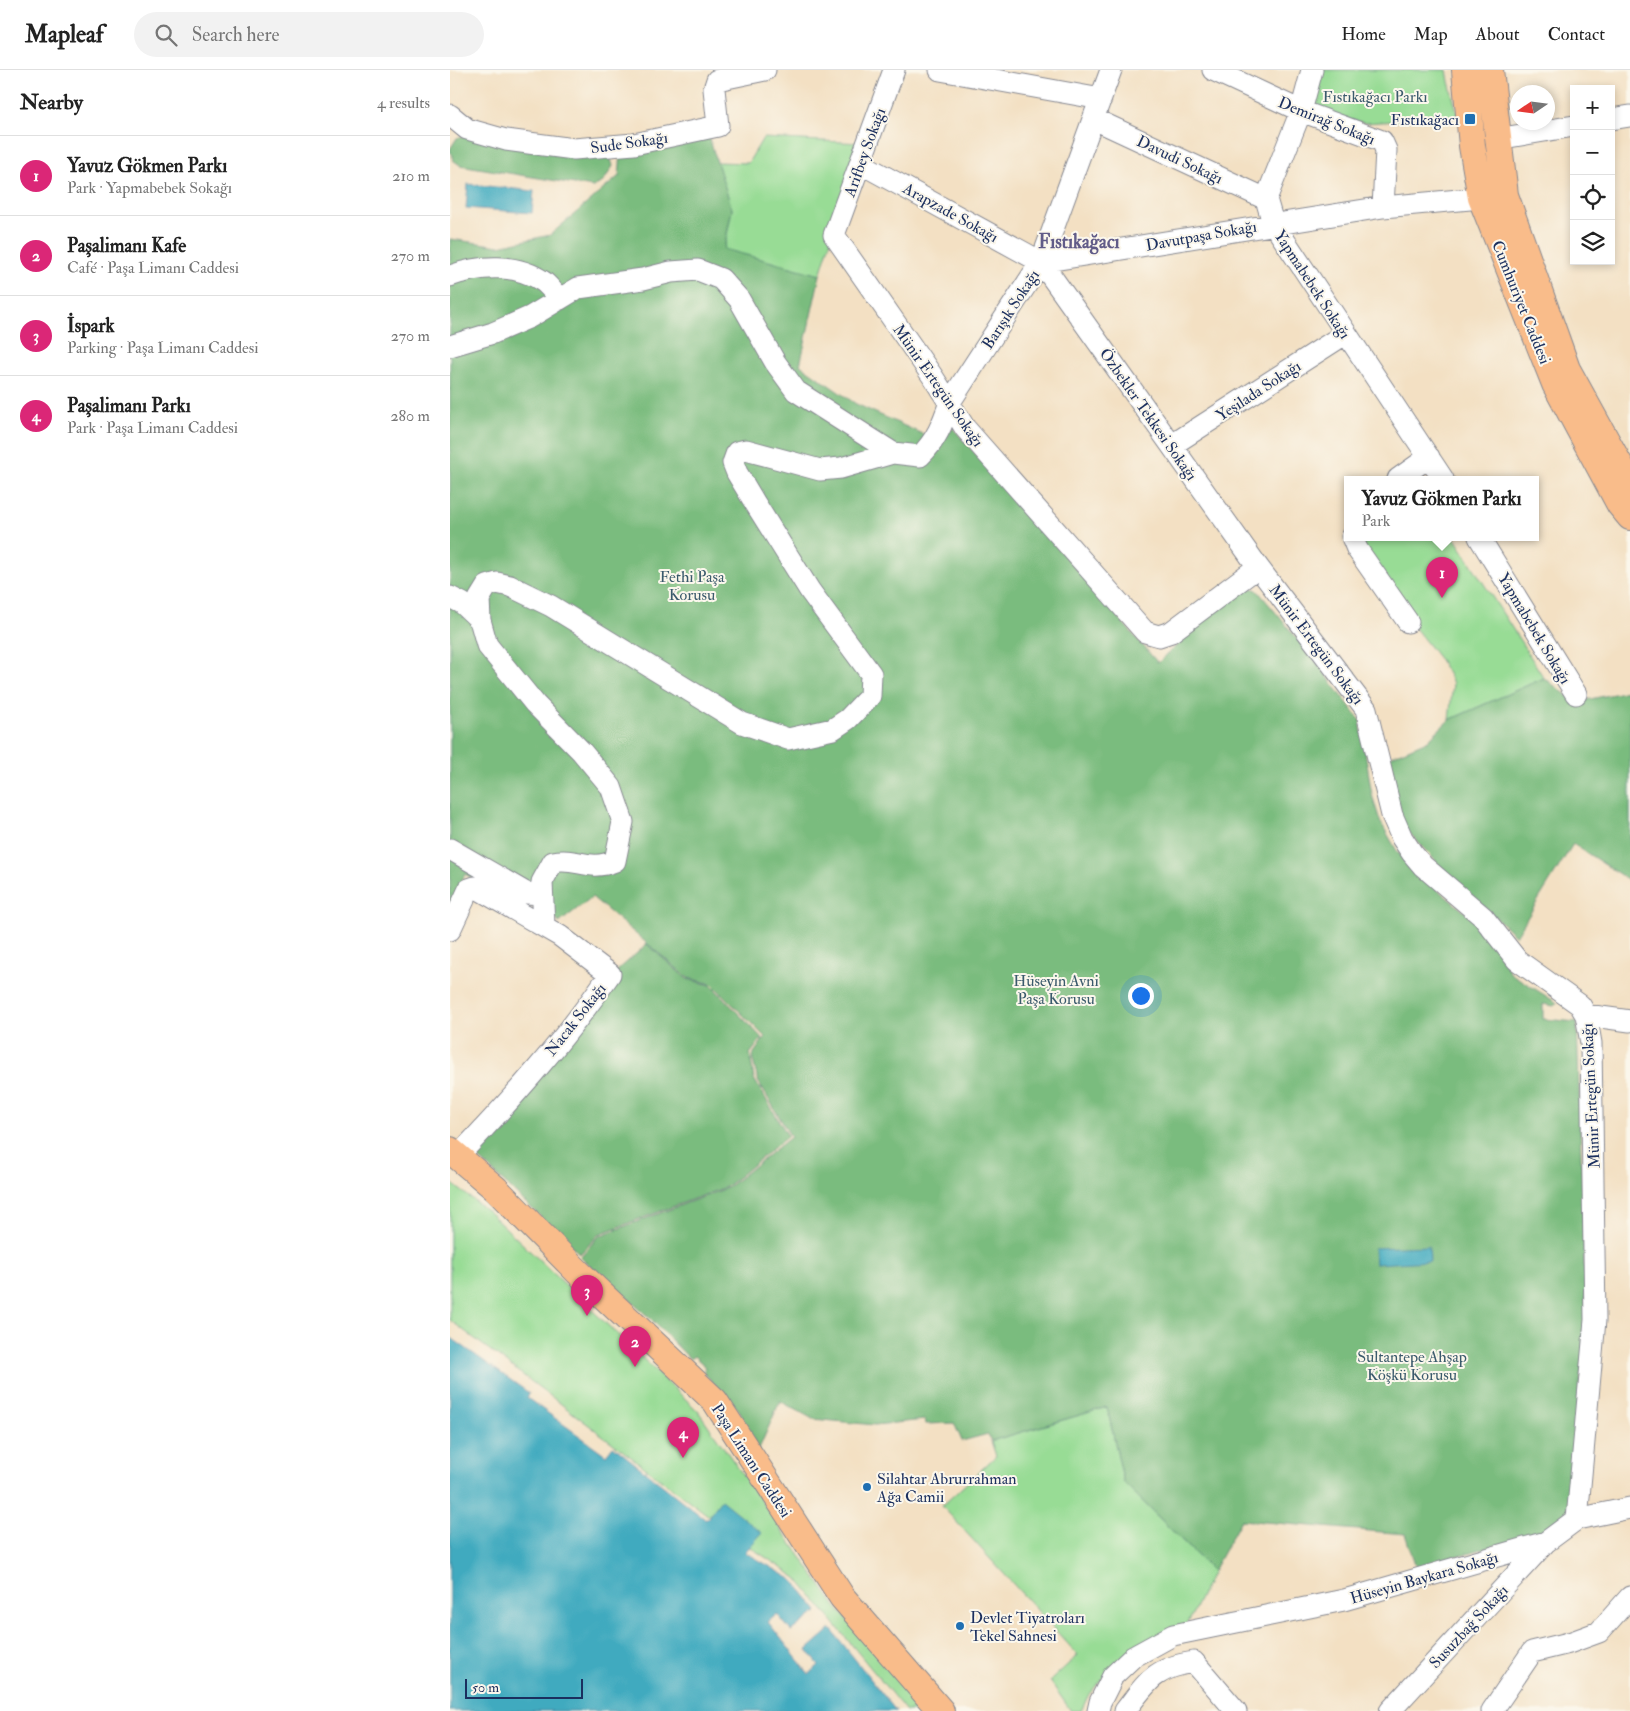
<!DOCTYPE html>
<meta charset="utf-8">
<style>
:root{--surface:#fff;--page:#f2f2f2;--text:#222;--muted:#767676;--line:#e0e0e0;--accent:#db2777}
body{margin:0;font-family:"IM FELL Double Pica",serif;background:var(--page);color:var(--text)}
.controls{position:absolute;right:15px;top:15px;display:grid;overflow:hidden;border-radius:0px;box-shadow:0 2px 8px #0003}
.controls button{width:45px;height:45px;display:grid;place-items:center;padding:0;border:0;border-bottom:1px solid var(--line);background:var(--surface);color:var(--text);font:25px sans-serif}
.compass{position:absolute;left:1060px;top:15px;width:45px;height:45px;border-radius:50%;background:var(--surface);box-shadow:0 2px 8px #0003;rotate:257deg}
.scale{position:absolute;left:15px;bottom:12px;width:118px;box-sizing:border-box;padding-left:5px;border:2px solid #1b2f5e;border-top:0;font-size:14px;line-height:18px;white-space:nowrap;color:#1b2f5e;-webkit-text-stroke:4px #fbf7ec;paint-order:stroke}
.you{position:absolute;left:690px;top:925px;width:18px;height:18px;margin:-12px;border:4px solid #fff;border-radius:50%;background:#1a73e8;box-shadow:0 0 0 8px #1a73e833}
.badge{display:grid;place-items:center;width:32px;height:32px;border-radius:50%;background:var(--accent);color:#fff;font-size:16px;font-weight:700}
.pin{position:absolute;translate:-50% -41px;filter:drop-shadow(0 1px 2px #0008)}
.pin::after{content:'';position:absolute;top:26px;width:18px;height:15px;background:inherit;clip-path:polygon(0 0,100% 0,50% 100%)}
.popup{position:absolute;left:894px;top:406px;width:195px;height:65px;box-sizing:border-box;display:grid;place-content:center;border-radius:0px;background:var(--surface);filter:drop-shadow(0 1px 4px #0005);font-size:16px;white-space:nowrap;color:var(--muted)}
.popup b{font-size:19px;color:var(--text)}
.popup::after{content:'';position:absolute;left:50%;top:100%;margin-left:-10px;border:10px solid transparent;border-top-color:var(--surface)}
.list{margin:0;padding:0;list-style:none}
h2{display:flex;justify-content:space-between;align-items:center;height:65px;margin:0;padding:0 20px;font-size:21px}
h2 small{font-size:16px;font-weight:400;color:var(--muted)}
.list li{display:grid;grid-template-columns:32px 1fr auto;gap:15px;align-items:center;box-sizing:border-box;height:80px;padding:0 20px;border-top:1px solid var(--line)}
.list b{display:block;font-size:19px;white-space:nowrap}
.list p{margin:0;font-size:16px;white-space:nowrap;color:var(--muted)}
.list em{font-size:16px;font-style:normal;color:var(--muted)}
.icon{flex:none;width:28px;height:28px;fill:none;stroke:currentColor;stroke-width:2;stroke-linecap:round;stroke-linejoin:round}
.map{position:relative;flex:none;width:1180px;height:1641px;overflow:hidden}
header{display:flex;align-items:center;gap:30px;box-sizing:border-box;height:70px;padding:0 25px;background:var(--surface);border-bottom:1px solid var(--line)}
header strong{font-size:24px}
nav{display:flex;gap:28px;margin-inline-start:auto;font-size:18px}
.search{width:350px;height:45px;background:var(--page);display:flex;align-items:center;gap:12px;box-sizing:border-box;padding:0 18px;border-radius:28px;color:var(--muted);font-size:19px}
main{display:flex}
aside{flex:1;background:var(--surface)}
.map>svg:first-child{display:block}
.green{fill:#98dc95;stroke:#5a867a}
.forest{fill:#7abc7e;stroke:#4a766e}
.water{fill:#40aabf;stroke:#2e6c8e}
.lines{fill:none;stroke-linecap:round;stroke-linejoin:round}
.minor-casing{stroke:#878890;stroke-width:23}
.major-casing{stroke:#878890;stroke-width:28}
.minor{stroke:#fff;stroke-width:21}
.major{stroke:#f9bc8a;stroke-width:26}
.poi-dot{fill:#1f6fb2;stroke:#fbf7ec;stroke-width:2}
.labels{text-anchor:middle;stroke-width:4;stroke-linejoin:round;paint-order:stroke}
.park-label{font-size:16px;fill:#3a5a6c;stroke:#fbf7ec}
.poi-label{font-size:16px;fill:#1b2f5e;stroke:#fbf7ec;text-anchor:start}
.street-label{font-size:16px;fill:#1b2f5e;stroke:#fbf7ec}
.quarter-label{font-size:19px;font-weight:bold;fill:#615c88;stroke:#fbf7ec}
</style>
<header>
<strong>Mapleaf</strong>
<div class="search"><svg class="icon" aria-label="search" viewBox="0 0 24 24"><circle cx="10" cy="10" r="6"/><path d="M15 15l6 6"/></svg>Search here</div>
<nav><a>Home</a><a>Map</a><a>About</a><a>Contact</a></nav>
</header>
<main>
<aside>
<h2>Nearby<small>4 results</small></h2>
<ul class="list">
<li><span class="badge">1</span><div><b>Yavuz Gökmen Parkı</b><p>Park · Yapmabebek Sokağı</p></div><em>210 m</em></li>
<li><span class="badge">2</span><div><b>Paşalimanı Kafe</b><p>Café · Paşa Limanı Caddesi</p></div><em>270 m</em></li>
<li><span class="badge">3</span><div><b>İspark</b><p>Parking · Paşa Limanı Caddesi</p></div><em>270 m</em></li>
<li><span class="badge">4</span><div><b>Paşalimanı Parkı</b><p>Park · Paşa Limanı Caddesi</p></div><em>280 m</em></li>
</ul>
</aside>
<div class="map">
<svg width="1180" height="1641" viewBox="0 0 1180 1641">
<rect width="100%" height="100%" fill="#fbf7ec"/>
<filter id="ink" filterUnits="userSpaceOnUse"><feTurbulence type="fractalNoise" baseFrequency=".02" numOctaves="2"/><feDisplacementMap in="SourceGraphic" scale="10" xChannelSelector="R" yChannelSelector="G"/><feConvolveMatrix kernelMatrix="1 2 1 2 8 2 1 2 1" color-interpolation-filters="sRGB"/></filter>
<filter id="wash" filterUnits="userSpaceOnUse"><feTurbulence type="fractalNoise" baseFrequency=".0096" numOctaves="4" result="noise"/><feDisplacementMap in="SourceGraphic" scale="20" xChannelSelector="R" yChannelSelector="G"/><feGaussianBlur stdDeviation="1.12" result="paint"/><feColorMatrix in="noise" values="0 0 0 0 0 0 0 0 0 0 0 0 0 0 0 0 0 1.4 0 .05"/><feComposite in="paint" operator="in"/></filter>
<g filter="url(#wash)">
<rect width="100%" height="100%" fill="#f3e0c3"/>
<path class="green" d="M872,0H997C999,17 1005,31 1008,47L915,53L864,42Z
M313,68L411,73L370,205L274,180L282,139L266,92L298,93Z
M914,467H1004L1094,608L999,650L1003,613L991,591L954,544L912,476Z
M0,1112L40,1143L248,1341L386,1537L477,1641H456L347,1508L300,1477L0,1250Z
M657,1337L674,1413L763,1501L738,1553L659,1601L639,1624L631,1641H621L600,1611L628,1585L492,1436L546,1386L541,1371Z"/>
<path class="forest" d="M13,66L159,83L163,96L153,112L143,117L10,95L3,90L0,79L7,68Z
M259,67L282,139L274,179L370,205L350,295L406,334L490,372L503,358L708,593L755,549L796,516L807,520L861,585L910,650L922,725L930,751L947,781L971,806L1033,857L1052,882L1060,903L1107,933L1104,936L1093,934V949L1127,952L1136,1252L1118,1440L1107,1455L1095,1462L966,1497L955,1464L791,1450L763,1501L674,1413L657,1337L541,1371L538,1364L512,1371L504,1353L476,1354L475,1350L425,1355L363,1349L330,1331L308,1381L289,1340L253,1302L256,1297L244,1286L240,1289L200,1248L130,1187L149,1166L277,1118L341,1067L308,1011L302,986L315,967L262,914L238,908L142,827L109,853L99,836L71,835L15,804L0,839V169L49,176L100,165L169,106L171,83Z
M1094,608L1126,632L1178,621L1180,626V811L1123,774L1066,866L995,801L950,753L937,688L977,671L999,650Z
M197,874L237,909L261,915L312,968L300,984L304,1009L338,1066L276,1117L149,1164L130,1184L23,1083L167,901Z"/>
<path class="water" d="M18,114L84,121L82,143L16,138Z
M979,1176L980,1191L925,1194L924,1178Z
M0,1267L79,1323L77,1328L156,1385L163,1376L256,1450L271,1430L312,1463L295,1482L343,1510L368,1541L341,1561L327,1544L318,1552L359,1604L369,1595L357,1580L381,1559L446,1641H0Z"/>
</g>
<g filter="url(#ink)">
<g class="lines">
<defs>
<path id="minor" d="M444,0L384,165L483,307L515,358L695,562L709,566L721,562L808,497L916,639L942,745L952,768L962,783L973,796L1033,847L1067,890L1130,935L1136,945L1141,973L1145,1250L1127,1449
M490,0L651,29
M763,0L851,41L932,71L936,80L933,137
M862,0L851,41L816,129L823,153L993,409
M0,45L17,59L56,70L124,79L184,74L268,56L264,19L267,10L315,0
M644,49L816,129
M1161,49L1180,46
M1047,69L1124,56
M410,93L591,192L808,497
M591,192L933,137L1031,128
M0,206C30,195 67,193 94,212C100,217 105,224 110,229
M0,276L43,263L80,247L128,218L193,209L221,202L248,200L271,209L289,229L325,292L346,321L443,383
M722,375L895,264
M948,409L979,387
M902,467L907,479L958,552
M1029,467L1126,624
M0,527L12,533L30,550
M0,779L76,823L92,824
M94,856L92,812L103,792C127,787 138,802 165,791L173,752L161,717L132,682L85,634L37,575L30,550L29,529L37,516L47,513L60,516L101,536L292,653L338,669L383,659L398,649L420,626L421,604L360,521L305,433L287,403L283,393L287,382L296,380L370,400L391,398L443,383L470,386C486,371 493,353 500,332L591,192L661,0
M0,860L19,819L25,817L110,866L160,904C116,969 62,1029 8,1086
M1136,945L1180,951
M648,1641L650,1632L663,1606L683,1587L723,1565L894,1530L1096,1472L1127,1449L1180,1438
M675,1641C698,1611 704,1598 744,1592L786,1641
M940,1641L1096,1472
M1042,1641L1082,1582L1119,1573L1149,1562L1180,1527"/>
<path id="major" d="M1015,0L1022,76L1031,128L1105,314L1170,435L1180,447
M1040,0L1055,125L1117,299L1180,413
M0,1080L46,1119L128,1202L265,1331L392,1527L491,1641"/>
</defs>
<use href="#minor" class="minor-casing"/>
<use href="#major" class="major-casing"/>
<use href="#minor" class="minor"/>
<use href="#major" class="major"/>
</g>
</g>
<g class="poi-dot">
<rect x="1014" y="43" width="12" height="12" rx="2.5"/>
<circle cx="417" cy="1417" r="5"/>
<circle cx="510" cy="1556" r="5"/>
</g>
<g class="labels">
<g class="park-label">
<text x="925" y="32">Fıstıkağacı Parkı</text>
<text x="242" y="512">Fethi Paşa<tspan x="242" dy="18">Korusu</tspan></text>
<text x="606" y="916">Hüseyin Avni<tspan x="606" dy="18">Paşa Korusu</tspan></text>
<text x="962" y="1292">Sultantepe Ahşap<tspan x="962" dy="18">Köşkü Korusu</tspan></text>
</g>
<g class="poi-label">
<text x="1009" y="55" text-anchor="end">Fıstıkağacı</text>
<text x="427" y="1414">Silahtar Abrurrahman<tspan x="427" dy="18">Ağa Camii</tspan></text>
<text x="520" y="1553">Devlet Tiyatroları<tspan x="520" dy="18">Tekel Sahnesi</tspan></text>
</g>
<g class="street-label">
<text transform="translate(877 50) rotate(22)" y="6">Demirağ Sokağı</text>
<text transform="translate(179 72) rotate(-8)" y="6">Sude Sokağı</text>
<text transform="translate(414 82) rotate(-70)" y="6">Arifbey Sokağı</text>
<text transform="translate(730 89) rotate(25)" y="6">Davudi Sokağı</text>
<text transform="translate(501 142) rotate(29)" y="6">Arapzade Sokağı</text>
<text transform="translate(751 165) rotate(-10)" y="6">Davutpaşa Sokağı</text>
<text transform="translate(863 214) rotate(57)" y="6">Yapmabebek Sokağı</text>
<text transform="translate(1072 232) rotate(68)" y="6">Cumhuriyet Caddesi</text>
<text transform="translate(560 239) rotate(-57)" y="6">Barışık Sokağı</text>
<text transform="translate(489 315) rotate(55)" y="6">Münir Ertegün Sokağı</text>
<text transform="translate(808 320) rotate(-33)" y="6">Yeşilada Sokağı</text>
<text transform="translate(699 344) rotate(55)" y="6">Özbekler Tekkesi Sokağı</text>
<text transform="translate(1085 558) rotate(59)" y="6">Yapmabebek Sokağı</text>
<text transform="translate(867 574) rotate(53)" y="6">Münir Ertegün Sokağı</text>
<text transform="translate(125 949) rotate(-52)" y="6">Nacak Sokağı</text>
<text transform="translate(1140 1026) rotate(-93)" y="6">Münir Ertegün Sokağı</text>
<text transform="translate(302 1390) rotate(57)" y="6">Paşa Limanı Caddesi</text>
<text transform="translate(974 1507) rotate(-16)" y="6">Hüseyin Baykara Sokağı</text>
<text transform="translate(1018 1556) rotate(-47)" y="6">Susuzbağ Sokağı</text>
</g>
<g class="quarter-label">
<text x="629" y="178">Fıstıkağacı</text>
</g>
</g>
</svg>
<div class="controls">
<button>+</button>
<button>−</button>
<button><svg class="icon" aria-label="locate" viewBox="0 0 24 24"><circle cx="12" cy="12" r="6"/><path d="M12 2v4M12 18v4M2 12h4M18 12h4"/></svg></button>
<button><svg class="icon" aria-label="layers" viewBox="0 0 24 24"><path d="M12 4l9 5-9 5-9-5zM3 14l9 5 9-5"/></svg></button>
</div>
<svg class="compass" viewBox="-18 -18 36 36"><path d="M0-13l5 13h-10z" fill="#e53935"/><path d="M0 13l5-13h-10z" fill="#767676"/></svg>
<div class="scale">50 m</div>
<div class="you"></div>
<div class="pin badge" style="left:992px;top:528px">1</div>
<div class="popup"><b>Yavuz Gökmen Parkı</b>Park</div>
<div class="pin badge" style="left:185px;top:1297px">2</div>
<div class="pin badge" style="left:137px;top:1246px">3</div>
<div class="pin badge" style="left:233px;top:1388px">4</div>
</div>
</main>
